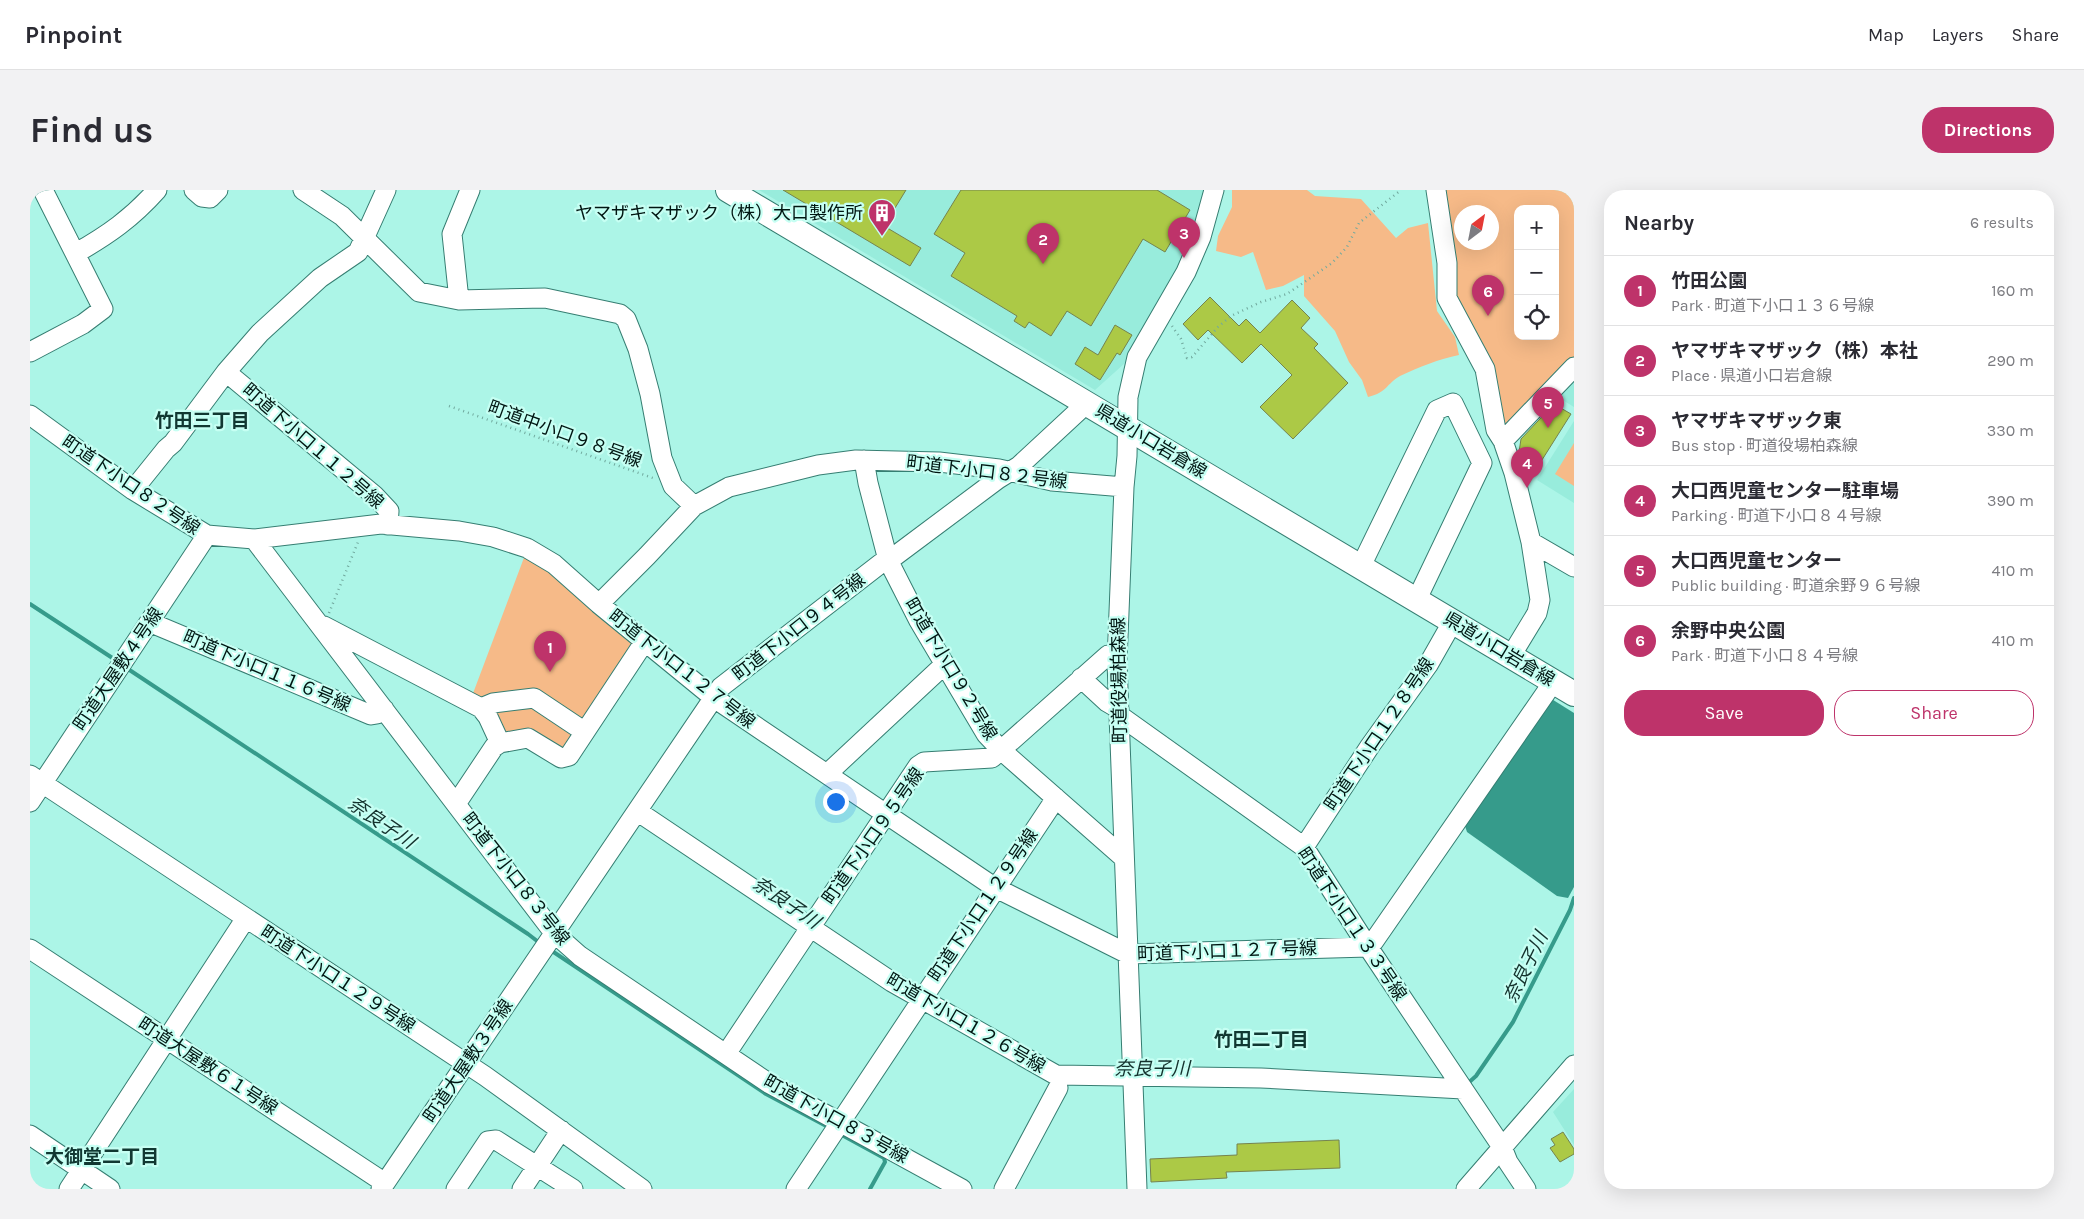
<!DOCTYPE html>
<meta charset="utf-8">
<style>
:root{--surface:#fff;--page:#f2f2f3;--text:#2b2b33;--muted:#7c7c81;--line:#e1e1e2;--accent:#be336a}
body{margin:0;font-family:Karla,"Noto Sans JP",sans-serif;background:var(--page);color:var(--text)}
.controls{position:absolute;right:15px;top:15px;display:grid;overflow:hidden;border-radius:10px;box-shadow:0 5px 20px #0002}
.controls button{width:45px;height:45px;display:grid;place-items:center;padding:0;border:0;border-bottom:1px solid var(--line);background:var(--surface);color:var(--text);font:25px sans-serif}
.compass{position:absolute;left:1424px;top:15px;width:45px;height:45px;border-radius:50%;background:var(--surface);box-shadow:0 5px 20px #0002;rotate:32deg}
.you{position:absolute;left:805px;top:611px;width:18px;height:18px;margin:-12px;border:4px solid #fff;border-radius:50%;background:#1a73e8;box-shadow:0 0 0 8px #1a73e833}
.badge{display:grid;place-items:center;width:32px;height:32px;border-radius:50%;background:var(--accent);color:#fff;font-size:16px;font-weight:700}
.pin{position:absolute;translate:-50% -41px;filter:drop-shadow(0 1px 2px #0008)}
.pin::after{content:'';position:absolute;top:26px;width:18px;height:15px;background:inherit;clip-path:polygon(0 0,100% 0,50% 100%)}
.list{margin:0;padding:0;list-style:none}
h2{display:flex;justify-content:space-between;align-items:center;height:65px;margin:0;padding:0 20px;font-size:21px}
h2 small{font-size:16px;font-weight:400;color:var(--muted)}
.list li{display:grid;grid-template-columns:32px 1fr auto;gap:15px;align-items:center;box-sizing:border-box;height:70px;padding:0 20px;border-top:1px solid var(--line)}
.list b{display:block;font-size:19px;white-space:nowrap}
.list p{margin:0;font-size:16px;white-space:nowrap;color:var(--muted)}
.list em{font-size:16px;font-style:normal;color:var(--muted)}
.actions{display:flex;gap:10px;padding:15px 20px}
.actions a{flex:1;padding:11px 0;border:1px solid var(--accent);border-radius:20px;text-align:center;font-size:18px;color:var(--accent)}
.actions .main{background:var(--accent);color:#fff}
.icon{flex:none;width:28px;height:28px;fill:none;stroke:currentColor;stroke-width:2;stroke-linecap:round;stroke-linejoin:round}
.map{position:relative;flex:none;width:1544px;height:999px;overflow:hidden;border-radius:20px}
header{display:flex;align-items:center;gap:30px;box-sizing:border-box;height:70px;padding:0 25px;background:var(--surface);border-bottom:1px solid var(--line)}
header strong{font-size:24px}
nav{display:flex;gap:28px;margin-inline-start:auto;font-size:18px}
.intro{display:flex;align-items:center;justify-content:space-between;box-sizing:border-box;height:120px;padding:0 30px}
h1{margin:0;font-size:35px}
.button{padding:12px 22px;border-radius:20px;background:var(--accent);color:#fff;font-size:18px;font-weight:700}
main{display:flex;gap:30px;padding:0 30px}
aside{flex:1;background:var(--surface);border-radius:20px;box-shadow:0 5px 20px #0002}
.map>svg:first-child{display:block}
.built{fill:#98ecdc}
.green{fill:#f6ba88;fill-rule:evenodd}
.water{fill:#369b8b}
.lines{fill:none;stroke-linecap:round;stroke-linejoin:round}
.stream{stroke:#369b8b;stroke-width:4}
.building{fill:#acc946;stroke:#75834f}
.minor-casing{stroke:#367e72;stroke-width:21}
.major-casing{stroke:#367e72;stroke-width:26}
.path{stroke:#71a99e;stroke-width:2.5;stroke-dasharray:1 4;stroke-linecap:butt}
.minor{stroke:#fff;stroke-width:19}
.major{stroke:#fff;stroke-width:24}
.labels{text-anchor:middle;stroke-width:4.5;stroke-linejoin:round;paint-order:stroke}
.poi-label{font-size:18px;fill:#001612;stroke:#c6fff3;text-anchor:end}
.street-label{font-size:18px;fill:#001612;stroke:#c6fff3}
.neighbourhood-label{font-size:19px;font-weight:bold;fill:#113832;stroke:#c6fff3}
.water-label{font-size:19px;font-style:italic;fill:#14322d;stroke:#c6fff3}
</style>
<header>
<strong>Pinpoint</strong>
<nav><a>Map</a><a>Layers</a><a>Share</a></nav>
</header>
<div class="intro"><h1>Find us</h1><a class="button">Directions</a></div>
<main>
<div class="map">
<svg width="1544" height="999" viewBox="0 0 1544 999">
<rect width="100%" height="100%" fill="#acf5e7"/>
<path class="built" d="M729,0H1174L1175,2L1167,37L1150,75L1095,173L1065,200Z
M1544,187V217L1526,206Z
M1544,231V313L1507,290Z
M1544,899V955L1523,922Z"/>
<path class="green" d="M1202,0H1277L1285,6L1331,9L1366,48L1378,38L1398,33L1407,121L1425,147L1429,165C1409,169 1389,177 1370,186C1356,194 1358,202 1338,207L1332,190L1319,172L1305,141L1274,106V85L1253,96L1236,100L1223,62L1211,67L1186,61L1188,46L1202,17Z
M1409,0H1544V169L1474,241L1419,108ZM1488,19H1525V146H1488ZM1432,22H1462V52H1432Z
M1544,253V296L1525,284Z
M495,365L510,374L605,452L535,562L477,548L442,506Z"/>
<path class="water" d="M1520,508L1544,523V697L1538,708L1527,706L1437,642L1434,633Z"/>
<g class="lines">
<path class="stream" d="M0,414L87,471
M95,477L498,744L511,754
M519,759L736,904L800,938
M1436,895L1446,886L1483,832L1540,720L1544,708
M810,944L854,968L855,972L840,999"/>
</g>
<path class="building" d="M753,0H876L854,36L891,58L880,76Z
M931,0H1127L1160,20L1135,62L1113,49L1061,136L1037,121L1021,146L999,132L995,138L984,131L987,126L921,86L935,63L904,44Z
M1180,107L1209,136L1216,129L1230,143L1262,110L1280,128L1271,138L1288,154L1284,158L1318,193L1263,249L1230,217L1262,185L1231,154L1212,173L1178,140L1168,150L1153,134Z
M1085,135L1102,145L1090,165L1087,163L1070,190L1045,174L1055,157L1068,165Z
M1524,214L1541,224L1505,281L1493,273L1489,262L1491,249Z
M1533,942L1544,959V964L1530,972L1520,958L1525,955L1521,949Z
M1309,950L1310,978L1196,982L1197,988L1121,992L1120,969L1207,965V954Z"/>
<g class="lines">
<defs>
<path id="minor" d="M164,0L172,7L180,8L188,0
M273,0L312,26L389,102L429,110L515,108L590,124L596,129L608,159L620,204L632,268L643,296L664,316
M1406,0L1417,73V108L1455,179L1466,240L1473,251L1484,283L1501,352L1510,410L1507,423L1481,466
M46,63C78,45 102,28 127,0
M429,110L422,44L440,0
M0,162L53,134L73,119L13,0
M196,182L344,305L359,321L358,335
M0,225L103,300L177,345L224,349L351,334L429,341L463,347L497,358L524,374L569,414L617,366L664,316L699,297L788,275L826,270L909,272L969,279L1022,291L1094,297
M1473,251L1544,177
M834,270L838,293L858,370L889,431L956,544L971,560L1094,668
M103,300L136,259L143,253L196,182L230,143L290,88L328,62L356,0
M224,349L524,743L550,766L740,894L932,999
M1501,352L1544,377
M1331,376L1407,220L1423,213L1452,273L1387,409
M569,414L684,508L964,697L1098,764L1338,757L1344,751L1524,491
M119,432L341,525L347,524L354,519
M294,436L451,518L458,527L470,553
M1051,488L1077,512L1089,519
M451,518L463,513L504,508L555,542
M1089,525L1274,657L1338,757L1472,957L1478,972L1496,999
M797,584L915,474
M0,585L455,886L612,999
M0,612L177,345
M426,614L464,557L470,553L498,548L531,568L539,566L615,451
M607,621L862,792L1026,885L1231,888L1433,899
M1274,657L1340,556L1398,475L1423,431
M0,759L355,993
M696,864L888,576L894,572L962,568L1078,465H1087
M0,945L80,999
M39,999L216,728
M351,999L691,497L850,374L865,366L968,289L989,276L1057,213
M426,999L458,951L466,950L543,999
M492,999L531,940
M766,999L1026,608
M974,999L1028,898
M1107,999L1087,472L1094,297L1097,266L1098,207L1107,167L1156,82L1171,47L1184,0
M1436,999L1544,875"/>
<path id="major" d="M698,0L1544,504"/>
</defs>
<use href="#minor" class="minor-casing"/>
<use href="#major" class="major-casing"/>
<path class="path" d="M1142,136L1151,149L1157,168L1162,167L1188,137L1201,126L1231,112L1257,104L1302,73L1317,57L1329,33L1371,0
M419,216L623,288
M299,423L328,352"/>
<use href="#minor" class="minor"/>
<use href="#major" class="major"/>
</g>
<defs>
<symbol id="building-pin" viewBox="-11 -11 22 30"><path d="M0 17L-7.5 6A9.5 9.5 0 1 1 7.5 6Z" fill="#be336a" stroke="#c6fff3"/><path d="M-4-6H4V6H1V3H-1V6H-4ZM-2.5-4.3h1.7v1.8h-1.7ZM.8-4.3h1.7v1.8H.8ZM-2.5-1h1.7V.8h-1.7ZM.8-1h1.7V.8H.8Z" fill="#fff"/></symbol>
</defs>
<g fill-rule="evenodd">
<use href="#building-pin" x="836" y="7" width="32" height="43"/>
</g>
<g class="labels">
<g class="poi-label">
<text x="833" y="29">ヤマザキマザック（株）大口製作所</text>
</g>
<g class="street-label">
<text transform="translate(535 244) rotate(20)" y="6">町道中小口９８号線</text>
<text transform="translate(1121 251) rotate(31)" y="6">県道小口岩倉線</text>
<text transform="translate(283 256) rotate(41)" y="6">町道下小口１１２号線</text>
<text transform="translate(957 282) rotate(7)" y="6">町道下小口８２号線</text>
<text transform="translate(101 295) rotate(34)" y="6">町道下小口８２号線</text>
<text transform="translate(769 437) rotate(-38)" y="6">町道下小口９４号線</text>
<text transform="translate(1469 459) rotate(31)" y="6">県道小口岩倉線</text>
<text transform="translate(88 479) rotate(-56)" y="6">町道大屋敷４号線</text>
<text transform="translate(652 479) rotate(38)" y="6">町道下小口１２７号線</text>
<text transform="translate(921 479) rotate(59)" y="6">町道下小口９２号線</text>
<text transform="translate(237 481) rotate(23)" y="6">町道下小口１１６号線</text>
<text transform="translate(1089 490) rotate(-91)" y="6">町道役場柏森線</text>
<text transform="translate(1349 544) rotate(-56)" y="6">町道下小口１２８号線</text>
<text transform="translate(843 646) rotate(-55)" y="6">町道下小口９５号線</text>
<text transform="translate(486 689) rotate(52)" y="6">町道下小口８３号線</text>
<text transform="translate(953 715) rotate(-56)" y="6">町道下小口１２９号線</text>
<text transform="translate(1322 734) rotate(56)" y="6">町道下小口１３３号線</text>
<text transform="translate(1197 761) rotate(-2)" y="6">町道下小口１２７号線</text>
<text transform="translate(308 789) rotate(33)" y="6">町道下小口１２９号線</text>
<text transform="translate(936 833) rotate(30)" y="6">町道下小口１２６号線</text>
<text transform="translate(438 871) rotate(-56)" y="6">町道大屋敷３号線</text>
<text transform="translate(178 876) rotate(33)" y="6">町道大屋敷６１号線</text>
<text transform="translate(806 929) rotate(29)" y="6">町道下小口８３号線</text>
</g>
<g class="neighbourhood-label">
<text x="172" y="237">竹田三丁目</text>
<text x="1231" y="856">竹田二丁目</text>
<text x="72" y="973">大御堂二丁目</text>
</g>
<g class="water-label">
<text transform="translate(352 632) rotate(34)" y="7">奈良子川</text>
<text transform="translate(757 712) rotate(34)" y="7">奈良子川</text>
<text transform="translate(1495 777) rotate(-64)" y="7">奈良子川</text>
<text x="1122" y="885">奈良子川</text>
</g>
</g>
</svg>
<div class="controls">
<button>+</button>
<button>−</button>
<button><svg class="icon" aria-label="locate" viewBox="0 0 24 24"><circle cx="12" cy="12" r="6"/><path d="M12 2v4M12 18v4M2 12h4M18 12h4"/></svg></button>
</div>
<svg class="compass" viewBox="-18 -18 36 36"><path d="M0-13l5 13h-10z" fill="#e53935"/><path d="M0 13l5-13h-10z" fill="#7c7c81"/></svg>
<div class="you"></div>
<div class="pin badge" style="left:520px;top:482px">1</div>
<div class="pin badge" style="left:1013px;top:74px">2</div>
<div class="pin badge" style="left:1154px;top:68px">3</div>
<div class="pin badge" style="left:1497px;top:298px">4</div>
<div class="pin badge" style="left:1518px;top:238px">5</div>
<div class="pin badge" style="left:1458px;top:126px">6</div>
</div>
<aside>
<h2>Nearby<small>6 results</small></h2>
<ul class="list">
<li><span class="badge">1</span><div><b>竹田公園</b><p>Park · 町道下小口１３６号線</p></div><em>160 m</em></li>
<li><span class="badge">2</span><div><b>ヤマザキマザック（株）本社</b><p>Place · 県道小口岩倉線</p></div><em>290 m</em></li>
<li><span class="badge">3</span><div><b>ヤマザキマザック東</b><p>Bus stop · 町道役場柏森線</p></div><em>330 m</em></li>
<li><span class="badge">4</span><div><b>大口西児童センター駐車場</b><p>Parking · 町道下小口８４号線</p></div><em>390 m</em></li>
<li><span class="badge">5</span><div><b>大口西児童センター</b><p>Public building · 町道余野９６号線</p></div><em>410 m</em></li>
<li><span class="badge">6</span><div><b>余野中央公園</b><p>Park · 町道下小口８４号線</p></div><em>410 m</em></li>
</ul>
<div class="actions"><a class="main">Save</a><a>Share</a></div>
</aside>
</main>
